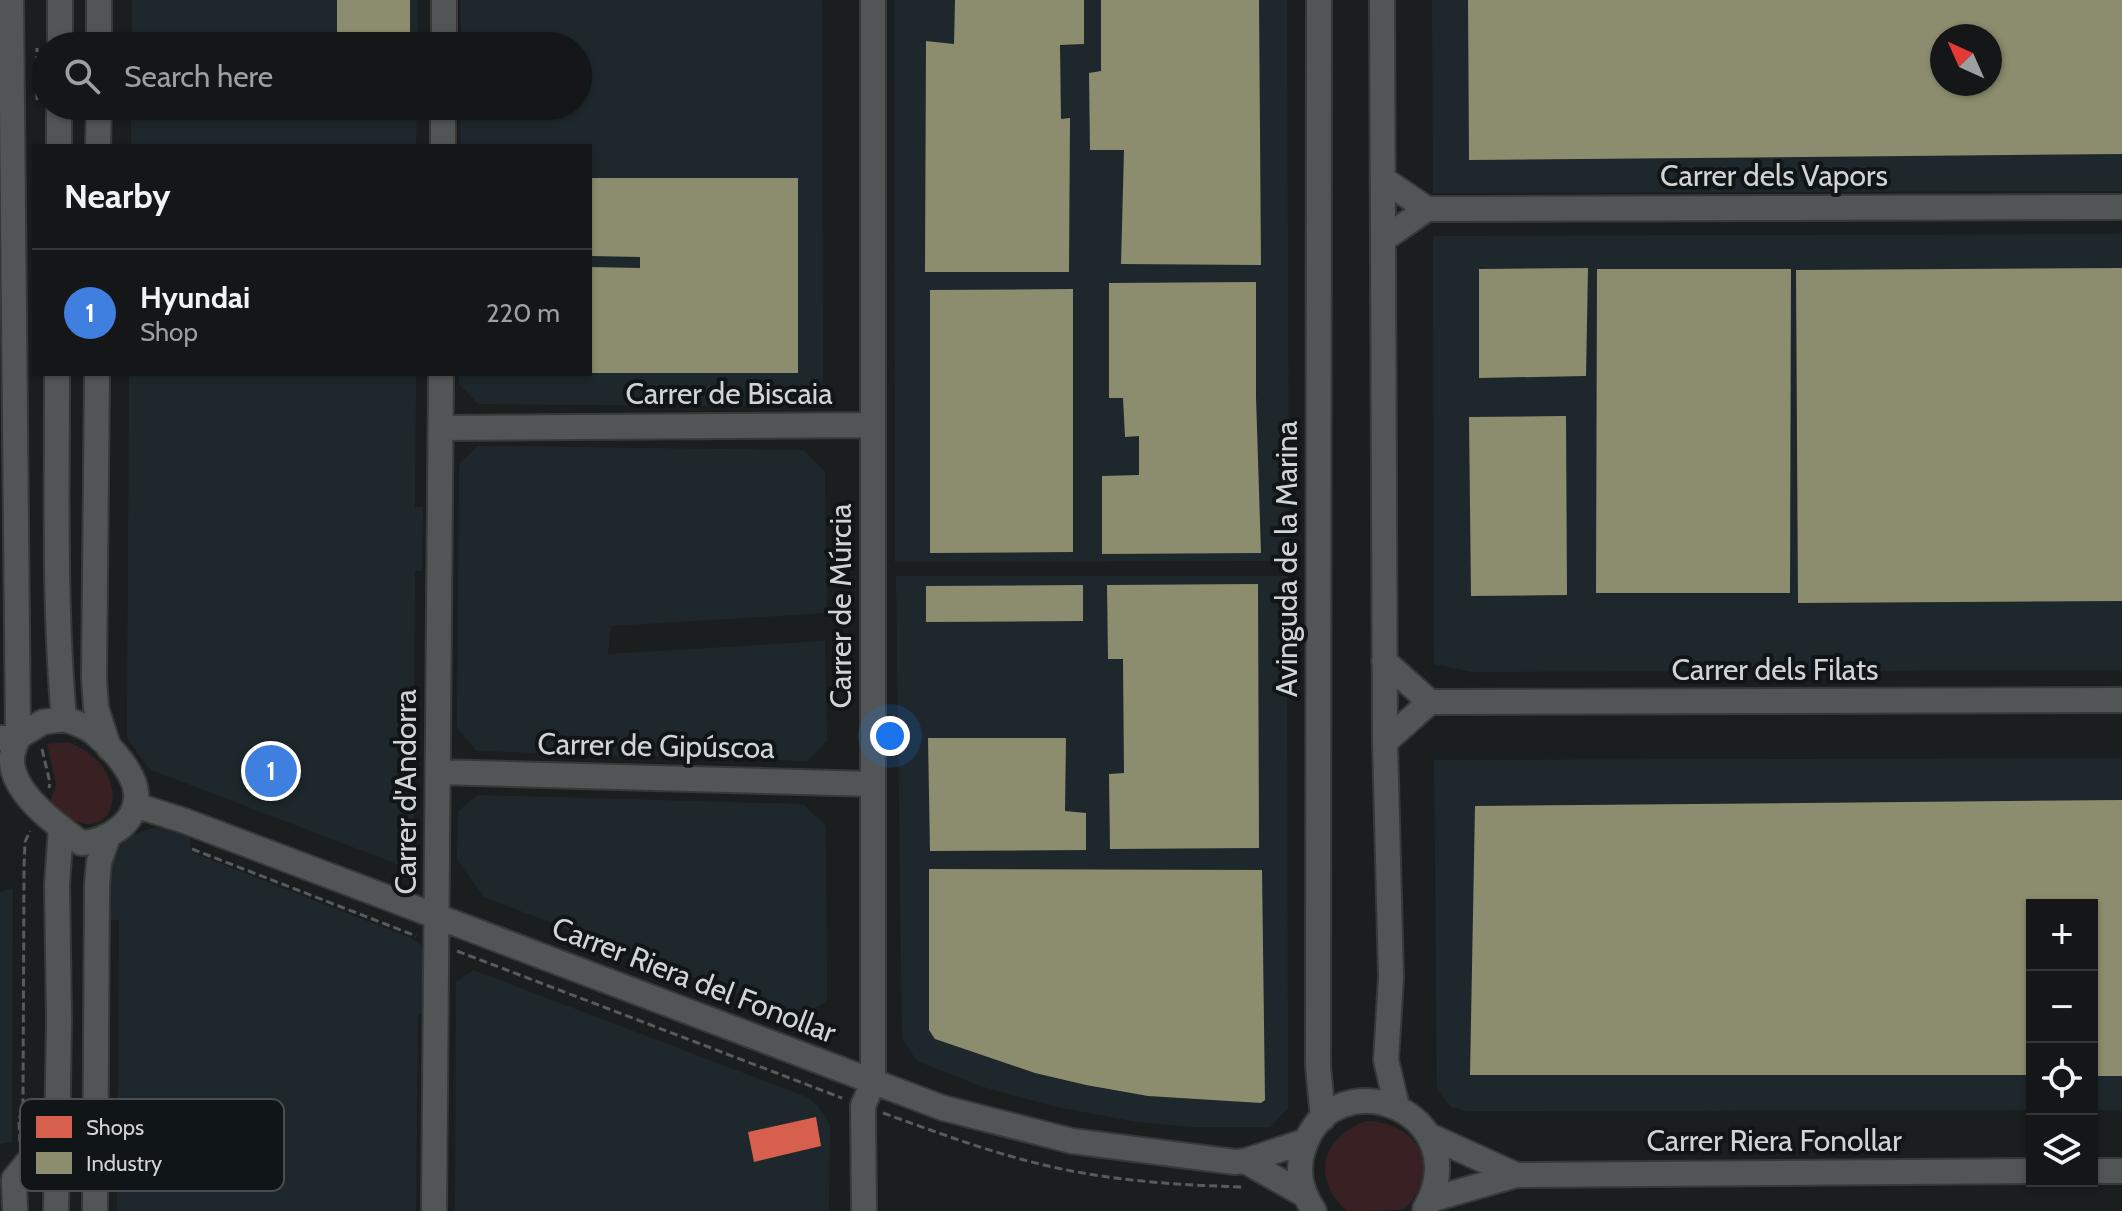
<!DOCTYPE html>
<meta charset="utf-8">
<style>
:root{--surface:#141617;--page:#1d1f20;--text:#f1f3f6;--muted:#9d9fa1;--line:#333536;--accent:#919495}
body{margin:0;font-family:Cabin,sans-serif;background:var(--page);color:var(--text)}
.controls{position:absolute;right:24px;bottom:24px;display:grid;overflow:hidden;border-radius:0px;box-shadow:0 2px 6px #0004}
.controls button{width:72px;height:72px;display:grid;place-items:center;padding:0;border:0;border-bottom:2px solid var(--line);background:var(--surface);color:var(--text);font:40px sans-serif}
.compass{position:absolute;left:1930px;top:24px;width:72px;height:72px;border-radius:50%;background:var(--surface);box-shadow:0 2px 6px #0004;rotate:315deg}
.you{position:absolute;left:890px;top:736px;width:28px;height:28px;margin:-20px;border:6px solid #fff;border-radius:50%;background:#1a73e8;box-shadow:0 0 0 12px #1a73e833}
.badge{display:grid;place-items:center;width:52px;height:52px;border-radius:50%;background:var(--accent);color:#fff;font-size:26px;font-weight:700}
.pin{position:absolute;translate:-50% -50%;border:4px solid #fff;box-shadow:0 2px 8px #0006}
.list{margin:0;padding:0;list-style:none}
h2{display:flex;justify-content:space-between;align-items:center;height:104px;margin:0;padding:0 32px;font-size:34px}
h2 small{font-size:26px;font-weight:400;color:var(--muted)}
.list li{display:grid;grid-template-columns:52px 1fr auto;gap:24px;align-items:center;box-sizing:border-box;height:128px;padding:0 32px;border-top:2px solid var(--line)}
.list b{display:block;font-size:30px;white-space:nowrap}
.list p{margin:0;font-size:26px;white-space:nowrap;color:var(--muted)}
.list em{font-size:26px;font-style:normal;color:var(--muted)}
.icon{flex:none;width:44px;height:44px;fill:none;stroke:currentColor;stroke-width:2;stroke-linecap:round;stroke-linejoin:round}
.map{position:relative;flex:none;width:2122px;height:1211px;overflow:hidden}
.search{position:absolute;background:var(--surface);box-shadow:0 2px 6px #0004;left:32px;top:32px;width:560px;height:88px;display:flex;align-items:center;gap:20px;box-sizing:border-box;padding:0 28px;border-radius:44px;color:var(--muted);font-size:30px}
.panel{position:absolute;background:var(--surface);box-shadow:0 2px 6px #0004;left:32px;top:144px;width:560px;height:232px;border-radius:0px}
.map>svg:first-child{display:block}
.built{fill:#1e282c;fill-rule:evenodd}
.green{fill:#382023}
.shops{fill:#d6604d}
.industry{fill:#8c8c6e;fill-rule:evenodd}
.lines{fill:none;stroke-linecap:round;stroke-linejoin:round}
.minor-casing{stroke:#373939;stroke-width:28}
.path{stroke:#585a5b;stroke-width:3;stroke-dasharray:8 4;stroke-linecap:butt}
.minor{stroke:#525555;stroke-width:24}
.labels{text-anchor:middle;stroke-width:8;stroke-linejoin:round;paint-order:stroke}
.street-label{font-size:30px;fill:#d1d4d5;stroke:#101517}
.key{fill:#101517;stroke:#4a4e50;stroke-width:2}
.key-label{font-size:22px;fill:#d1d4d5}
</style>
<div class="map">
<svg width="2122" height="1211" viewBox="0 0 2122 1211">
<rect width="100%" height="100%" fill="#1b1e1f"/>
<path class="built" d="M132,0H418V46H132Z
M461,0H822L823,387L803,407L478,404L459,384V374H590V146H460V106H578V46H461Z
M894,0H1287L1289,561L895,562Z
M1432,0H2122V191L1433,193ZM1942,36H1990V84H1942Z
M131,106H417L416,146H131Z
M2122,234V670L1472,672L1434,664L1433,236Z
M129,374H416L415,507H423L422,571H415L413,852L397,864L149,769L127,737Z
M478,446L803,450L825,472L827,613L611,626L608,654L825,641L827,741L807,761L477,751L457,728L459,464Z
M896,576H1287L1288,1108L1270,1127H1193L1137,1122L1052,1106L980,1086L917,1061L902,1039Z
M2122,758V1110H2092V905H2032V1110L1467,1111L1451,1107L1437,1090L1434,760Z
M478,795L803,804L826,826L827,998L825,1002L798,1017L484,897L457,860L458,811Z
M157,827L190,837L191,852L413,939L421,945L425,956V1009L418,1015L416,1211H117L119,920H101L109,858L133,834Z
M13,888L12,1142L0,1144V892Z
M473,970L807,1097L817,1105L830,1124L829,1211H455L456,982Z"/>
<path class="green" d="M68,742C146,772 110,868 50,801L56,785L47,744Z
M1366,1121C1400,1121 1434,1145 1421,1184C1417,1193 1412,1204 1403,1209C1392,1211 1361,1211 1347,1211C1311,1179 1321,1137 1366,1121Z"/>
<path class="shops" d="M816,1117L821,1146L754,1162L748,1132Z"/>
<path class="industry" d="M337,0H410V46H337Z
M955,0H1084V44L1060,45L1061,119L1070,118L1069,272H925L926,41L954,44Z
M1101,0H1259L1261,265L1121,264L1124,150H1090L1089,73L1101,71Z
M1468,0H2122V154L1469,160ZM1942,36H1990V84H1942Z
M590,178H798V373H590V267L640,268V257L590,256Z
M1588,268L1586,376L1479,378V269Z
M2122,268V601L1798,603L1796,270Z
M1597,269H1791L1790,593H1596Z
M1256,282V397L1261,553L1102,554V476L1139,475V436L1125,437L1123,398H1109V283Z
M1073,289V552L930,553V290Z
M1566,416L1567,595L1471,596L1469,417Z
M1258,584L1259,848L1110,849L1109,774L1124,773L1123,659H1108L1107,585Z
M1083,585V621L926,622V586Z
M928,738H1066L1065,811L1086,813V850L930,851Z
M2122,800V1076H2092V905H2032V1075H1470L1475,806Z
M929,869L1262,870L1265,1100L1261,1103L1148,1096L1086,1085L1035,1073L935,1039L929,1030Z"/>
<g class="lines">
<defs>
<path id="minor" d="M1319,0L1318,1066L1323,1118
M1382,0L1385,742L1391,977L1386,1060L1397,1107
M60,46V0
M99,46V0
M444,46V0
M59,146V106
M98,146L99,106
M443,146V106
M1383,179L1427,209
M1384,239L1427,209L2122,207
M57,374C57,489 54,605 64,719
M97,374L94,678L96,708L109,748
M441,428L873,425
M1384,661L1430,702
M64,719C74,722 84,725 93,732C109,745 135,772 136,793C139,823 105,842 81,843C56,824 9,792 12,756C13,750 16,743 18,737L43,722Z
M0,738L18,737L11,0
M1385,742L1430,702L2122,700
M438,772L873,784
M135,805L185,821L943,1108L1072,1141L1235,1162L1245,1161L1306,1141
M1428,1135L1516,1175
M1245,1161L1305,1195
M2092,1171H2122
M1430,1200L1516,1175L2032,1171
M15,1211L14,1179L28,1162L55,1156
M56,1211L59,1019L57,884L61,828
M95,1211L97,884L99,862L108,837
M434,1211L441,374
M864,1211L863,1106L873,1082V0
M1314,1211C1301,1192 1296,1169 1304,1147C1336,1055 1479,1114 1425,1209"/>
</defs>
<use href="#minor" class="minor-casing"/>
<path class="path" d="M37,100V48
M42,749L50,783L49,788
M192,849L416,936
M457,951L842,1098
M883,1113C925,1128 967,1144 1010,1156C1087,1179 1166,1185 1245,1187
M20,1142L19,1121L23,1103L24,868L25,842L30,831"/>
<use href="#minor" class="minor"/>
</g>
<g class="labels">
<g class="street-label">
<text x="1774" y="186">Carrer dels Vapors</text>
<text x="729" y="404">Carrer de Biscaia</text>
<text transform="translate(1287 559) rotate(-90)" y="10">Avinguda de la Marina</text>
<text transform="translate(841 606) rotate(-90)" y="10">Carrer de Múrcia</text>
<text x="1775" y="680">Carrer dels Filats</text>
<text transform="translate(656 746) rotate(1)" y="10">Carrer de Gipúscoa</text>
<text transform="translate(406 792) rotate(-90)" y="10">Carrer d'Andorra</text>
<text transform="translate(694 980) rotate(21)" y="10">Carrer Riera del Fonollar</text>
<text x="1774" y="1151">Carrer Riera Fonollar</text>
</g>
</g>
<rect x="20" y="1099" width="264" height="92" rx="12" class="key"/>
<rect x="36" y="1116" width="36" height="22" fill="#d6604d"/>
<rect x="36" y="1152" width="36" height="22" fill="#8c8c6e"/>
<g class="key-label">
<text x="86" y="1135">Shops</text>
<text x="86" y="1171">Industry</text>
</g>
</svg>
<div class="controls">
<button>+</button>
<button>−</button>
<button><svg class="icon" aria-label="locate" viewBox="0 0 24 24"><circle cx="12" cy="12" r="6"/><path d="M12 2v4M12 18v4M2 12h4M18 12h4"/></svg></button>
<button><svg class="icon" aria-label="layers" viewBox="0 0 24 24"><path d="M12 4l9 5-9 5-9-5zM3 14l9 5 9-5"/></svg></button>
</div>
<svg class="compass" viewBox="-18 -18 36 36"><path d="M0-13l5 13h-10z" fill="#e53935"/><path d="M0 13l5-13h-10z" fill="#9d9fa1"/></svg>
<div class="you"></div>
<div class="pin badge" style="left:271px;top:771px;background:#3f7fe0">1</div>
<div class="search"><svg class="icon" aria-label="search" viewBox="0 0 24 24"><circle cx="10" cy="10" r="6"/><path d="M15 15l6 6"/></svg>Search here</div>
<section class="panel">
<h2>Nearby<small></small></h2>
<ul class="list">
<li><span class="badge" style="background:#3f7fe0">1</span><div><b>Hyundai</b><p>Shop</p></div><em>220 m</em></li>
</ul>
</section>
</div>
